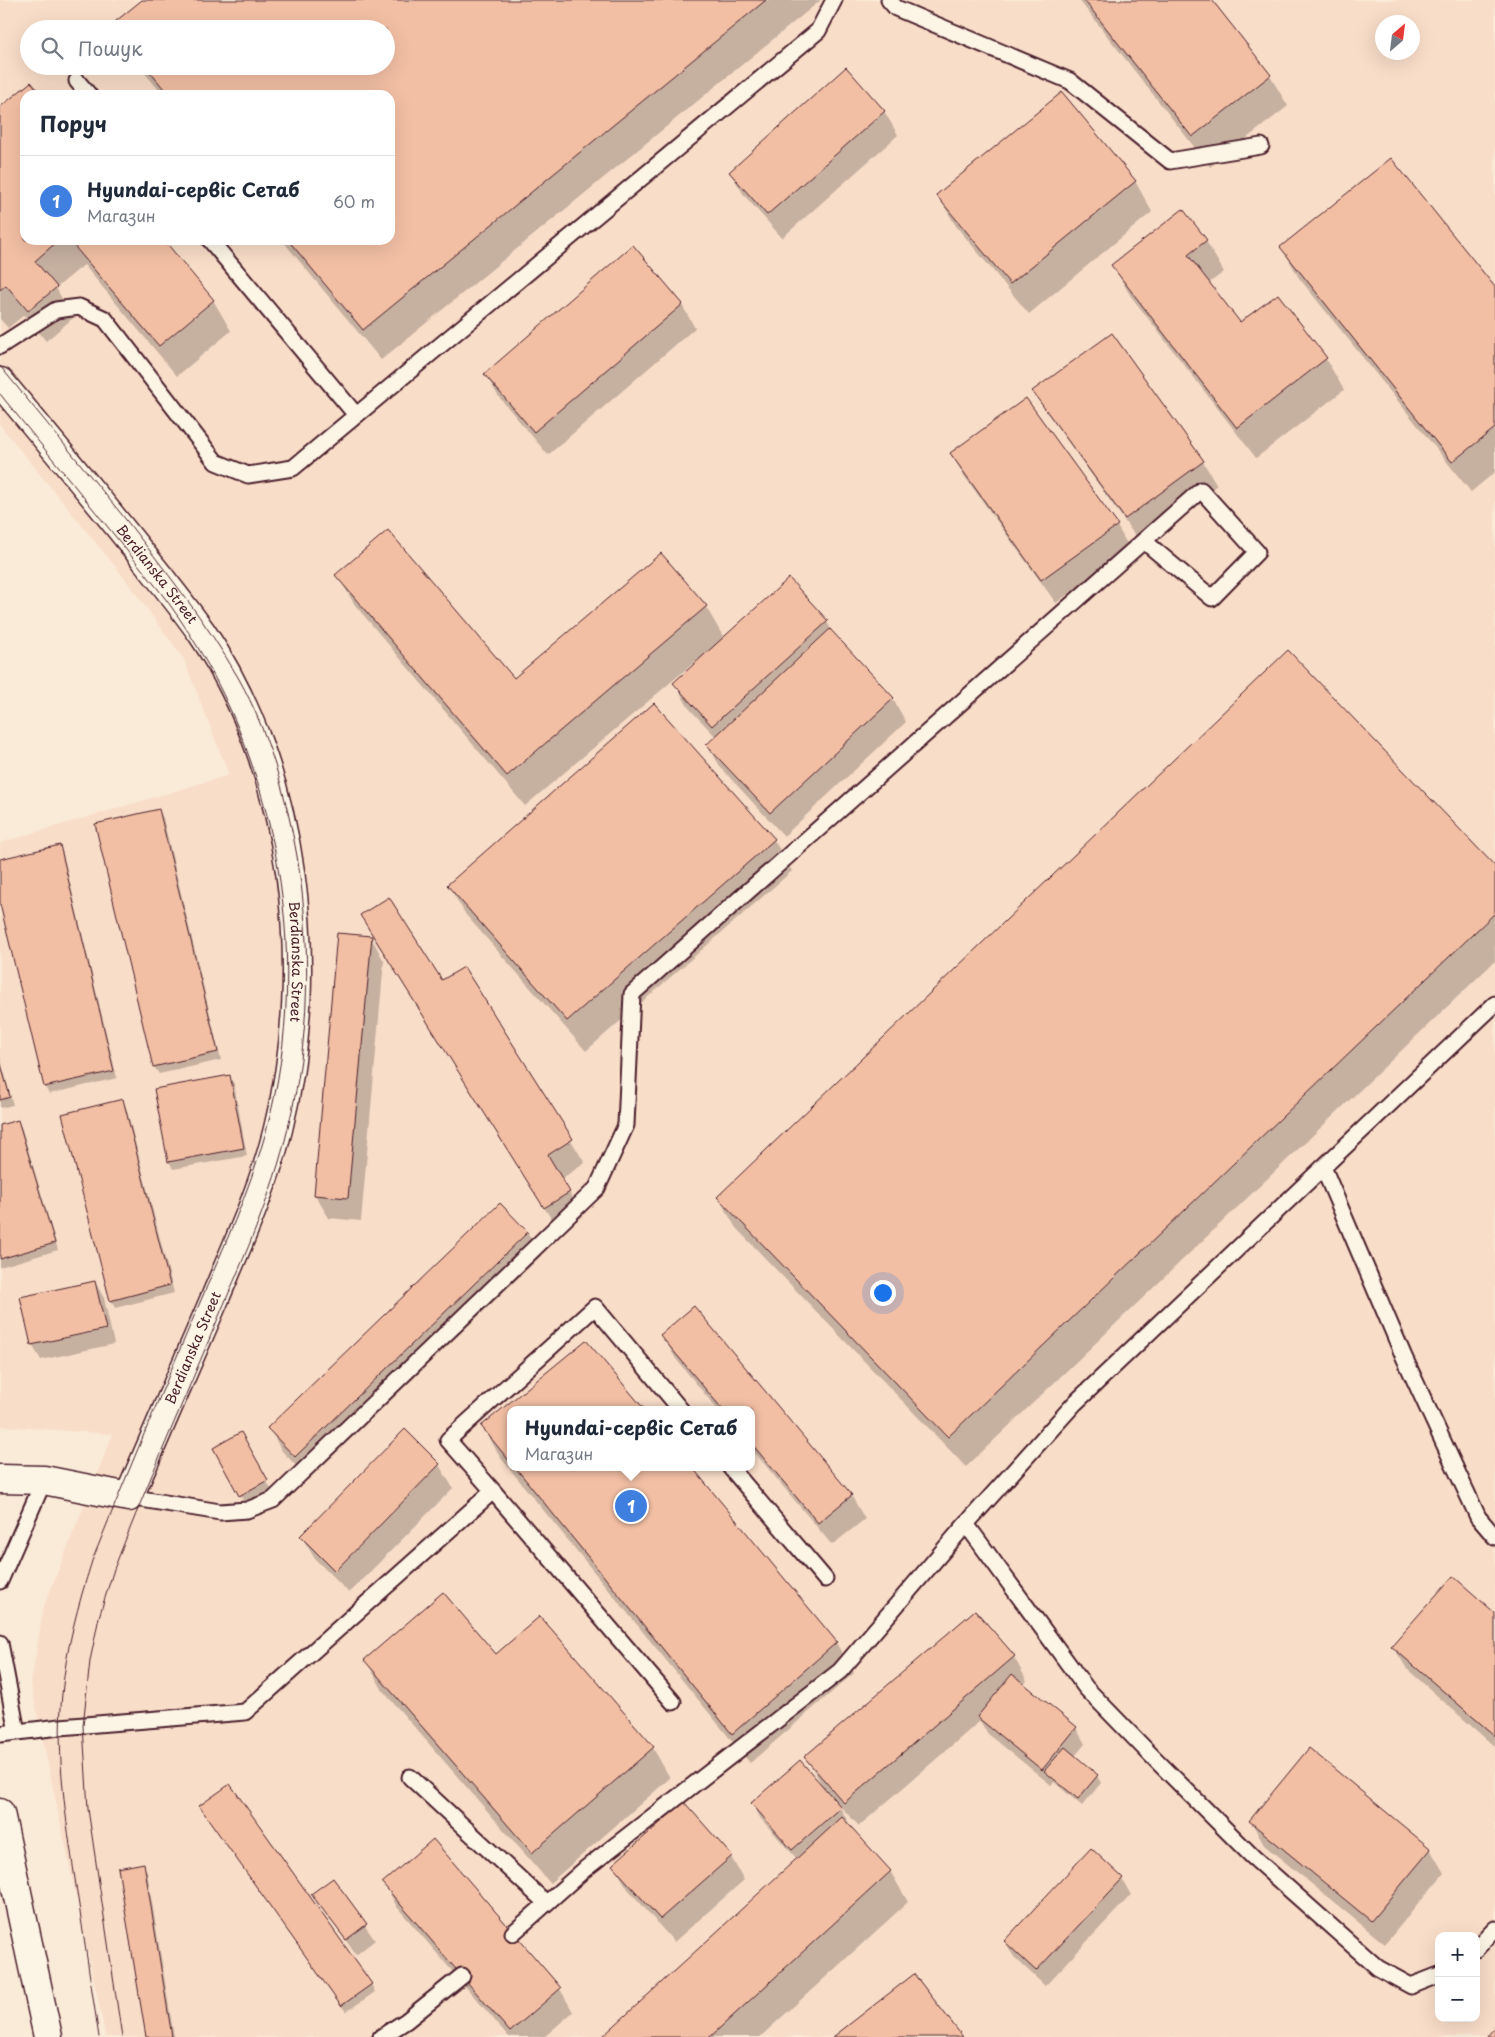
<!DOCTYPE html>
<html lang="uk">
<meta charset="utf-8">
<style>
:root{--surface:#fff;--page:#f2f2f3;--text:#1f2937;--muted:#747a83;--line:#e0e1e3;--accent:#1f6fb2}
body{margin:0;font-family:"Playpen Sans",sans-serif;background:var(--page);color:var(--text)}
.controls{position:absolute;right:15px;bottom:15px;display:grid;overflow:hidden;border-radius:10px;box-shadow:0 5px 20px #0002}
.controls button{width:45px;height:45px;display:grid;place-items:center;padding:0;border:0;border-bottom:1px solid var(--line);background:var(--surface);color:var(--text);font:25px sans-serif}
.compass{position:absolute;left:1375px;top:15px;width:45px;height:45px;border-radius:50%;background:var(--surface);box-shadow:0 5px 20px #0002;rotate:28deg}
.you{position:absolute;left:882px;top:1292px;width:18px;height:18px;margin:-12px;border:4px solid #fff;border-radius:50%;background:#1a73e8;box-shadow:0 0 0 8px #1a73e833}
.badge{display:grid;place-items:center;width:32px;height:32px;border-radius:50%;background:var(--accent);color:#fff;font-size:16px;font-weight:700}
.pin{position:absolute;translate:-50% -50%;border:2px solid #fff;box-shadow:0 1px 5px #0006}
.popup{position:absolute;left:507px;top:1406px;width:248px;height:65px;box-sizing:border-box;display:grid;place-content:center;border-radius:10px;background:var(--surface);filter:drop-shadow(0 1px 4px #0005);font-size:16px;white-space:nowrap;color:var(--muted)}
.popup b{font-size:19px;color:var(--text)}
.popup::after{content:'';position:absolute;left:50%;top:100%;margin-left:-10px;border:10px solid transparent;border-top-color:var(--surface)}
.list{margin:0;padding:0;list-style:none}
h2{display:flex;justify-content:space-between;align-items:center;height:65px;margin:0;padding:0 20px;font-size:21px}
h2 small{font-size:16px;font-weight:400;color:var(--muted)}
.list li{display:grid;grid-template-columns:32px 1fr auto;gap:15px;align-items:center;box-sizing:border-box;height:90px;padding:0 20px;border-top:1px solid var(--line)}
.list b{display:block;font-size:19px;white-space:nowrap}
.list p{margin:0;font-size:16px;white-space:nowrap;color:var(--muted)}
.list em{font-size:16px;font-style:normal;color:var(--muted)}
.icon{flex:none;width:28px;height:28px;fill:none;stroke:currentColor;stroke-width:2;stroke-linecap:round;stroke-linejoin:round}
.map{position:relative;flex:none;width:1495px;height:2037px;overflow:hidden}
.search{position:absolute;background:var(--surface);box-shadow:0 5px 20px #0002;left:20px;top:20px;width:375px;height:55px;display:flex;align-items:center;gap:12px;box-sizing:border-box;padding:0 18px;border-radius:28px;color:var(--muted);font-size:19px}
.panel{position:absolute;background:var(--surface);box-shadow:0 5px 20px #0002;left:20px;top:90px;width:375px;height:155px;border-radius:15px}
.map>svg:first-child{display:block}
.built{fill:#f8ddc8;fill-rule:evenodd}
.shadow{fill:#0003}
.building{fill:#f2bfa4;stroke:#4a1f2b}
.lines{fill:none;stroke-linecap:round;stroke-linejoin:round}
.lane-casing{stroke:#4a1f2b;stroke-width:19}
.street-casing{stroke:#4a1f2b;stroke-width:31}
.secondary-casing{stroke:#4a1f2b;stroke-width:31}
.lane{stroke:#fcf5e5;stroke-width:15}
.street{stroke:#fcf5e5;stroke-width:28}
.secondary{stroke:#fcf5e5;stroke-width:28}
.tram{stroke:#4a1f2b;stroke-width:1}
.labels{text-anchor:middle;stroke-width:4.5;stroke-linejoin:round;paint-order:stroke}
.street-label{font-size:14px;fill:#4a1f2b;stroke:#fcf5e5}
</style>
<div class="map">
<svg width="1495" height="2037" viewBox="0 0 1495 2037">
<rect width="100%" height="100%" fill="#faead8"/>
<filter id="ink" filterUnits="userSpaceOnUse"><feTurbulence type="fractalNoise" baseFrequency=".02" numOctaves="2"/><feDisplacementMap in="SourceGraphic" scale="10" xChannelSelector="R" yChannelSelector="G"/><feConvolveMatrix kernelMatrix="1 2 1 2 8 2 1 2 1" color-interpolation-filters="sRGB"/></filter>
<g filter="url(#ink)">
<path class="built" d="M0,0H1495V2037H106L31,1684L44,1606L113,1434L0,1426V843L229,775L184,659L123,576L0,425ZM1382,22H1412V52H1382ZM29,29H386V66H29ZM25,95H390V240H25ZM511,1410H751V1467H511ZM1439,1936H1476V2018H1439Z"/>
<path class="shadow" d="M144,0H821L381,360L282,240H390V95H163L139,66H386V29Z
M1079,0H1211L1270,76L1288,106L1210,167Z
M30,84L40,95H25V240H163L213,300L231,331L177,376L84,265L56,288L73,318L46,341L24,315L8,328L0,319V109Z
M884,111L898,135L782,238L744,195L730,172Z
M1135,181L1152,212L1029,314L956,226L938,196Z
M1183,211L1206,241L1224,272L1209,283L1240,324L1277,296L1326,359L1344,390L1256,458L1130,295L1113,265Z
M1282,247L1495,289V472L1471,492L1299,278Z
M682,305L695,328L548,455L499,397L485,374Z
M1112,335L1203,462L1217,485L1139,541L1048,414L1034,391Z
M951,454L1117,526L1130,549L1056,603L965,477Z
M661,555L706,607L724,638L827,622L836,638L893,699L906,722L784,836L721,768L708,745L716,737L688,707L675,683L699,661L698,659L525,806L355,605L337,575L514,679Z
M654,705L774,840L792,871L586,1051L466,915L448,885Z
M159,810L163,818L221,1060L159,1074L154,1067L97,825Z
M59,846L63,854L117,1078L49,1094L45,1087L0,899V860Z
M1495,868V961L966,1467L736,1228L718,1197Z
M371,937L384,961L361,1221L329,1218L315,1195Z
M375,939L441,982L464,968L585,1163L561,1179L583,1216L559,1231Z
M0,1056L13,1105L0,1108Z
M230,1077L234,1084L247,1156L173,1169L169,1161Z
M122,1100L126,1107L174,1293L115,1308L111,1300Z
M18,1121L22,1129L58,1250L0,1267V1126Z
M527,1232L541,1256L309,1479L282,1451L269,1428Z
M95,1282L104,1298L114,1344L41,1360L32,1345Z
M694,1307L851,1495L865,1519L832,1545L751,1448V1410H718L676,1359L662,1335Z
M511,1410V1467H691L836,1643L854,1673L750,1763L500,1457L483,1426Z
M240,1434L275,1496L249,1511L214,1448Z
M439,1465L453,1488L349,1593L315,1559L301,1536Z
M975,1612L1014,1657L1027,1681L1023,1685L1076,1728L1085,1744L1074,1757L1097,1776L1101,1783L1082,1806L1054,1782L1051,1785L987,1733L980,1721L859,1826L838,1804L849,1823L847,1825L890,1871L908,1902L760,2037H604L798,1860L761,1819L752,1804L822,1785L806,1757Z
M1495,1615V1747L1407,1669L1393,1646Z
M366,1660L653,1748L670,1778L550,1883L383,1691Z
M205,1814L371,1984L375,1992L346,2012Z
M1251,1821L1430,1849L1444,1873L1385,1944L1264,1845Z
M1091,1850L1122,1879L1131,1895L1045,1986L1014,1957L1005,1941Z
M731,1857L744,1880L674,1942L628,1889L614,1866Z
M143,1865L147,1872L174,2037H147Z
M332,1880L375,1940L356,1955L313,1894Z
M384,1883L560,1989L573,2012L544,2037H509L397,1907Z"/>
<path class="building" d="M142,0H766L363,330L288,240H390V95H169L145,66H386V29H114L111,25Z
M1084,0H1212L1271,75L1192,137Z
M846,67L885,111L767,215L729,172Z
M31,82L42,95H25V240H59L35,261L57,287L28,311L6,285L0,290V107Z
M1062,92L1136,181L1010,284L936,195Z
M1391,158L1495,287V428L1452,462L1280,247Z
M1183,209L1207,240L1188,255L1240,322L1278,294L1327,358L1237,428L1111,265Z
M69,240H164L214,300L159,346Z
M633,245L683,304L534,432L484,374Z
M1112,333L1204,461L1125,519L1032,391Z
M1026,398L1118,525L1041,580L950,453Z
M388,530L514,678L661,553L707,606L507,776L335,575Z
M789,578L828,621L712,726L673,683Z
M830,629L894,698L770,813L706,745Z
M1288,650L1495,866V913L948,1437L717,1197Z
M654,703L775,839L567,1021L447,885Z
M159,809L218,1052L153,1067L95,824Z
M60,845L114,1071L44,1087L0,904V859Z
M389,897L442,980L464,967L573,1139L548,1155L570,1192L544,1208L360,915Z
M337,933L372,936L348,1198L314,1195Z
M0,1061L10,1097L0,1100Z
M230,1075L244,1148L168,1162L154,1089Z
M123,1099L170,1285L110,1301L62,1114Z
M18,1120L55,1243L0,1259V1125Z
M500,1203L528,1232L295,1457L267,1428Z
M95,1281L106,1329L31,1345L20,1297Z
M694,1306L852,1495L818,1523L751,1443V1410H723L660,1335Z
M586,1340L645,1410H511V1463L481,1426Z
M405,1429L440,1464L335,1571L300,1536Z
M241,1432L268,1480L239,1496L213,1448Z
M515,1467H692L837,1642L732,1734Z
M1453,1576L1495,1613V1736L1391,1646Z
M443,1592L496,1654L540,1616L654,1747L532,1853L364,1660Z
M975,1610L1015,1656L844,1803L804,1757Z
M1012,1674L1077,1727L1042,1770L977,1717Z
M1065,1747L1098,1775L1078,1799L1044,1771Z
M1309,1748L1431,1849L1371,1921L1249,1821Z
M800,1760L841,1807L792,1850L751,1803Z
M230,1784L372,1984L341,2006L199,1806Z
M684,1802L732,1856L660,1919L612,1865Z
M842,1817L891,1871L710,2037H602Z
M433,1839L561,1988L510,2032L382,1883Z
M1091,1848L1123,1878L1036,1971L1004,1941Z
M144,1863L172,2037H146L118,1868Z
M333,1878L367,1924L346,1940L311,1894Z
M914,1974L963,2037H833Z
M1495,2026V2037H1487Z"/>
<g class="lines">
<defs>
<path id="lane" d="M889,0L896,8L1070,81L1170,161L1261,146
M77,81L89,95
M210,240L356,415
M0,346L56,310L79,307L105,319L216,462L248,475L293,468L818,31L834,0
M1323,1167L1404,1357L1478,1517L1495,1537
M730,1467L825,1579
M493,1491L448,1440L595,1307L681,1410
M129,1497L220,1512L247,1510L273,1500L597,1188L626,1125L632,994L1201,490L1257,552L1212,598L1144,541
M966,1524L1086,1688L1149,1753L1253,1857L1378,1968L1411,1986L1439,1975
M0,1581L44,1480
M0,1643L17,1732
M0,1734L60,1727L245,1712L493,1491L673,1702
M410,1777L546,1903
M513,1933L585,1869L840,1671L966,1524L1075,1403L1495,1004
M1476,1949L1495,1929
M381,2037L406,2021L462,1976"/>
<g id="street">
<path id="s1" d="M0,382C45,436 90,490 134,545C157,574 181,603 202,633C296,772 318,969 278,1129C264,1187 238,1243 215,1298C186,1364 158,1431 129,1497L44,1480L0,1479"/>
</g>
<path id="secondary" d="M0,1813L48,2037"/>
</defs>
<use href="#lane" class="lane-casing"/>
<use href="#street" class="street-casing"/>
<use href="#secondary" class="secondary-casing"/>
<use href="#lane" class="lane"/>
<use href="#street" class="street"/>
<use href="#secondary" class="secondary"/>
<path class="tram" d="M0,366C41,416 82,466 123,516C164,569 206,621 239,679C269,733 286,796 297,856C312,947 310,1039 288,1128C273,1193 245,1255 219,1316C184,1400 147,1484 114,1569L99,1617L90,1661L83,1726L88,1809L122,2037
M0,394L158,589C274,738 316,949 266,1132C249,1192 223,1249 198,1307C162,1391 126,1476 92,1561C78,1605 66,1649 62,1694C56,1756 66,1819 75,1879C83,1932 91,1984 99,2037"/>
</g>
</g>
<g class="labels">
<g class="street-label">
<text dy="5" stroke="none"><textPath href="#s1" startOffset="248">Berdianska Street</textPath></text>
<text dy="5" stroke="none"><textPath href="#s1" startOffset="669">Berdianska Street</textPath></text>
<text transform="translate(193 1348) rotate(-67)" y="5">Berdianska Street</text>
</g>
</g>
</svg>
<div class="controls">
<button>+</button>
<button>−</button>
</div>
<svg class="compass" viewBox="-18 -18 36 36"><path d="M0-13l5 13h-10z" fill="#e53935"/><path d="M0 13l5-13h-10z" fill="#747a83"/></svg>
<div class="you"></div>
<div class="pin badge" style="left:631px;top:1506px;background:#3f7fe0">1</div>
<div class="popup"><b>Hyundai-сервіс Сетаб</b>Магазин</div>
<div class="search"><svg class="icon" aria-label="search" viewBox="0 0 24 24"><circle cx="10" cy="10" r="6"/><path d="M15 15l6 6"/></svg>Пошук</div>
<section class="panel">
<h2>Поруч<small></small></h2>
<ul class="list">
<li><span class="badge" style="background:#3f7fe0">1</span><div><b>Hyundai-сервіс Сетаб</b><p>Магазин</p></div><em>60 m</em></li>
</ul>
</section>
</div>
